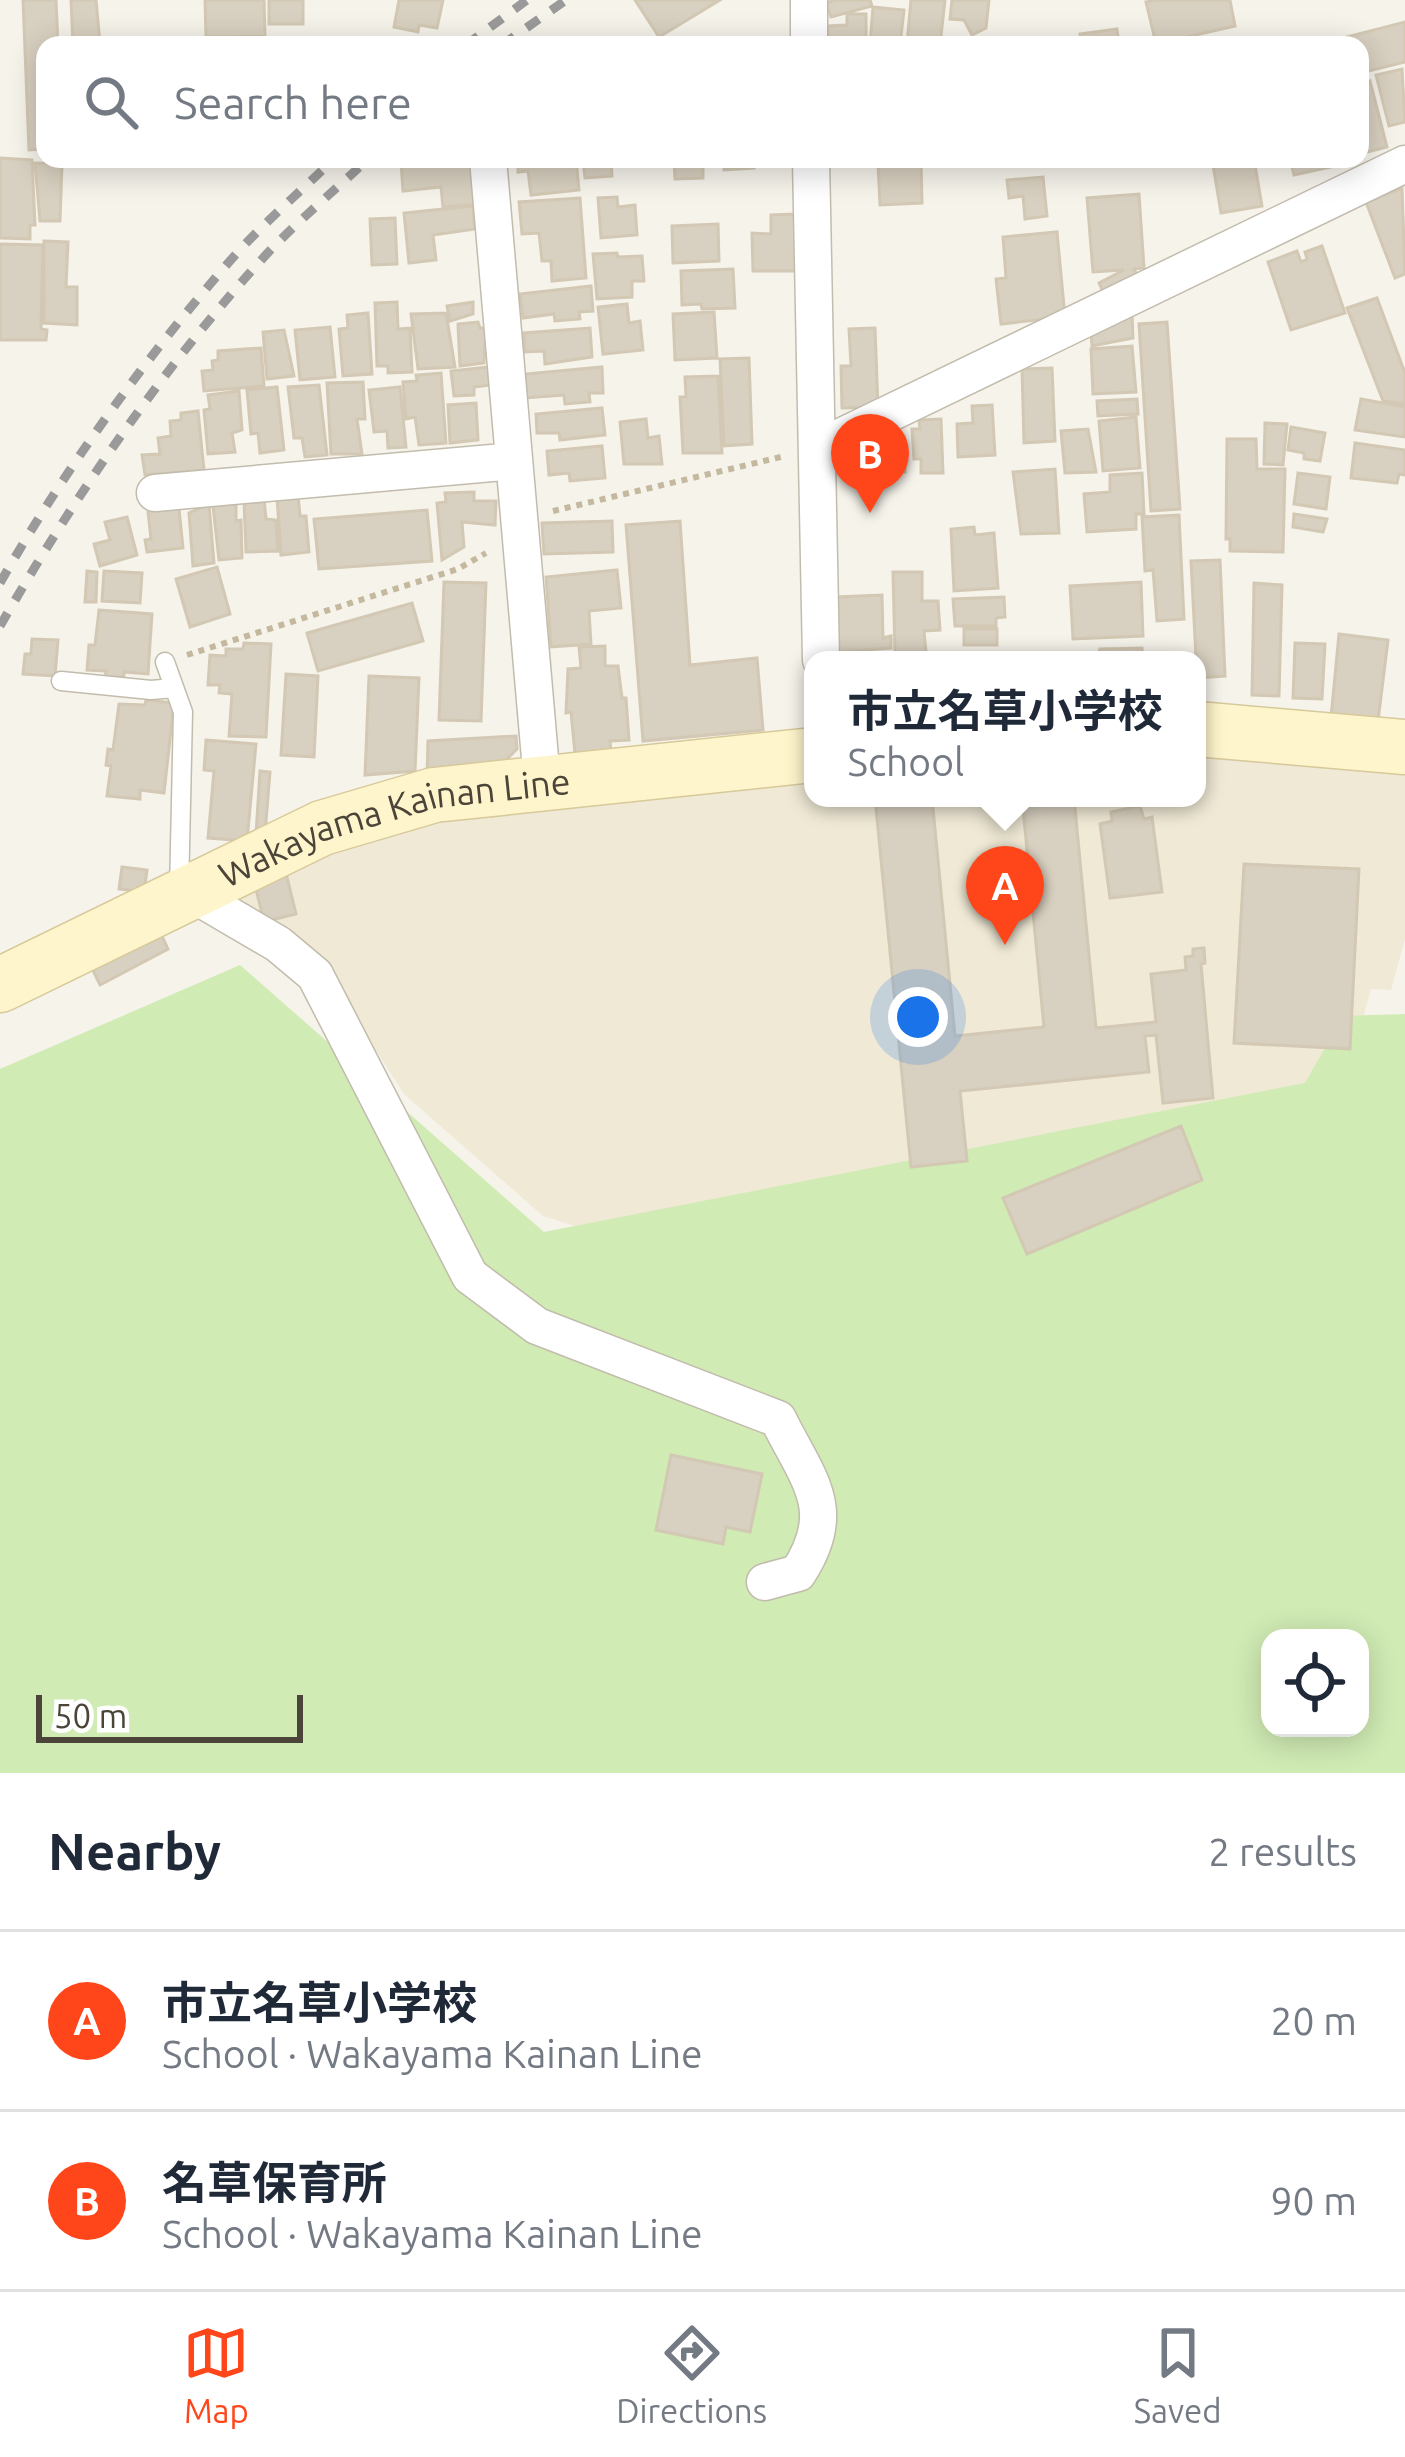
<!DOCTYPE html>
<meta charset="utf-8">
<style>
:root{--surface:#fff;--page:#f2f2f3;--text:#1f2937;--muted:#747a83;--line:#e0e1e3;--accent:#ff451a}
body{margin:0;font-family:Ubuntu,"Noto Sans JP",sans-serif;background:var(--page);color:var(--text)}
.controls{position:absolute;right:36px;bottom:36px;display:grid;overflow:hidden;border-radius:24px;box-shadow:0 6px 30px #0003}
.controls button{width:108px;height:108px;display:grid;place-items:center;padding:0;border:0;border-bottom:3px solid var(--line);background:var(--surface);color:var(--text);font:60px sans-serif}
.scale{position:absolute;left:36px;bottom:30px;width:267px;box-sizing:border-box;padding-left:12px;border:6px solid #4b4438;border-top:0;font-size:33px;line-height:42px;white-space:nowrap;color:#4b4438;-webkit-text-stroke:9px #fff;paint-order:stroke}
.you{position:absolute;left:918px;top:1017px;width:42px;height:42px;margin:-30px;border:9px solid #fff;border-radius:50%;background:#1a73e8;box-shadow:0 0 0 18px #1a73e833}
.badge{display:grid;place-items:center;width:78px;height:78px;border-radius:50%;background:var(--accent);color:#fff;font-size:39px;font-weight:700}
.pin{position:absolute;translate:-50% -99px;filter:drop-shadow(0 3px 6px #0008)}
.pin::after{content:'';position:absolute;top:63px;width:42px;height:36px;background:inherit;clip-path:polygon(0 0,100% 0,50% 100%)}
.popup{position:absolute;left:804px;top:651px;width:402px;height:156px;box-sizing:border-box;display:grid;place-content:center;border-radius:24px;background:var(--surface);filter:drop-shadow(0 3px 9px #0005);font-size:39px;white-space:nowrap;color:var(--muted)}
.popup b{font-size:45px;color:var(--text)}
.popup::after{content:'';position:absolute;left:50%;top:100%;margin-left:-24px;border:24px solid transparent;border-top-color:var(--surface)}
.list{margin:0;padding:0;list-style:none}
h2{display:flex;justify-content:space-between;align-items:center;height:156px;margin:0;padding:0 48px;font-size:51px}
h2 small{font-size:39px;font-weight:400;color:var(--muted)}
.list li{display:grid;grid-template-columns:78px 1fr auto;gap:36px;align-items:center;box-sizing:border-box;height:180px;padding:0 48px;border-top:3px solid var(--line)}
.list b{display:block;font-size:45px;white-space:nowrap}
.list p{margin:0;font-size:39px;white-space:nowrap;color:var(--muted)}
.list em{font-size:39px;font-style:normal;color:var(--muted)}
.icon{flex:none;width:66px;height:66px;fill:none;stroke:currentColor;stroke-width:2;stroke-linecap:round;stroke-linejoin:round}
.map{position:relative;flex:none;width:1405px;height:1773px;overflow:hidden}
.search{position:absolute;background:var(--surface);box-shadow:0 6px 30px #0003;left:36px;right:36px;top:36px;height:132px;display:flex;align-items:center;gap:30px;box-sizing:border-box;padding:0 42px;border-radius:24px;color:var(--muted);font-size:45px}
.sheet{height:516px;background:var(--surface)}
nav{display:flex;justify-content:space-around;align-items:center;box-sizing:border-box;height:168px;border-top:3px solid var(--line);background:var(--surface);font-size:33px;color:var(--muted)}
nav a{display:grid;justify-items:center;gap:6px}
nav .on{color:var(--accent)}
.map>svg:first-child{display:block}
.education{fill:#efe9d5}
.green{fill:#d0ebb4;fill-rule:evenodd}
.building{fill:#d8d0c0;stroke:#d3c8b3;stroke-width:3}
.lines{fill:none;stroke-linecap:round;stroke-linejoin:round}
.service-casing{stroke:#c2bcad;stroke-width:21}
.minor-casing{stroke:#c2bcad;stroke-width:39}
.secondary-casing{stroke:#d7c99a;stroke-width:57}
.path{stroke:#c4b89e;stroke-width:6;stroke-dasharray:6 6;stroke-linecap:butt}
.service{stroke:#fff;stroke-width:18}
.minor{stroke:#fff;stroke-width:36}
.secondary{stroke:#fff5cc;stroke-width:54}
.rail{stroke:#9a9a9a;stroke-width:9;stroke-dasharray:15 15;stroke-linecap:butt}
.labels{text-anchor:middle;stroke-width:12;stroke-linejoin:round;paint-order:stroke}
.street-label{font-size:36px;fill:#4b4438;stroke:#fff}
</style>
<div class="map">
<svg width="1405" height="1773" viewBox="0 0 1405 1773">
<rect width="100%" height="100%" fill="#f6f3eb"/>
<path class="education" d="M1197,742L1405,761V939L1391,990L1371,989L1351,1062L1198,1137L660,1253L543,1216L404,1094L336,988L227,903L307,853L450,807L813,779V798H1197Z"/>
<path class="green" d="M240,965L544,1232L1305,1083L1343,1016L1405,1014V1773H0V1069ZM1270,1638H1360V1728H1270Z"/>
<path class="building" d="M23,0H56L58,45H45V149L29,150Z
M71,0H96L100,43L73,45Z
M205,0H264L265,36L206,37Z
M269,0H303V24H269Z
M399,0H443L437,28L419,25L418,32L394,27Z
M635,0H720L659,37Z
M835,0H870L872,6L831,17L826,3Z
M911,0H945L940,45L907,43Z
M952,0H989L986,28L972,35L964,20L950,19Z
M1156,0H1230L1235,26L1156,44L1146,2Z
M873,7L904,10L900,45H870Z
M847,14H866V45H828V26L847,25Z
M1405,22V62L1360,73V45H1332L1331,41Z
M1117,29L1119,45H1082L1080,34Z
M1402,69L1405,122L1389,126L1376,75Z
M1370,81L1387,147L1363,153L1360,84Z
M0,158L32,160L35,225H30V239L0,238Z
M432,159H476L479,204L443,207L441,187L403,191L401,162Z
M518,159H576L579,190L531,195L528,171L518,172Z
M583,159H632L611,161L612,176L585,178Z
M674,159H703V178L675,179Z
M723,159H753L754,168L724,170Z
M1212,159H1254L1262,206L1221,213Z
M1290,159H1338L1339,165L1294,175Z
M921,162L922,203L880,205L878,164Z
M35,163L62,164L60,221H40Z
M1043,177L1047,216L1025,219L1023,196L1009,198L1007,180Z
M1402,188L1405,274L1395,278L1366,202Z
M1139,194L1144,268L1134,269L1140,281L1106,298L1099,283L1124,270L1093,272L1087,198Z
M617,197L618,207L635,205L637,235L601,238L598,198Z
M580,198L586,278L552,281L551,261H542L539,233L522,234L519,202Z
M473,206L475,229L433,235L436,260L409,263L404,213Z
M796,214L798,271H753L752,233L771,234V215Z
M395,218L397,264L372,265L370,219Z
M718,224L719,261L673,263L672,226Z
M1057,232L1065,317L1001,324L996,279L1006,278L1003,237Z
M44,241L68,242L66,287H77V325L44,323Z
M0,244L43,245L41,329L47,330L46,340H0Z
M1322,246L1345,313L1291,330L1268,262L1297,251L1301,262L1307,259L1305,252Z
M617,253L618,257L642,256L644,281H632V297L597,299L593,254Z
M733,269L735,308L702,309L701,304L682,305L681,271Z
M591,286L593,311L579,312L580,319L555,321L554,314L523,318L520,294Z
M1377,298L1405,373V404L1383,401L1347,308Z
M397,302L398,329L410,328L412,372L388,373V366H377L375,303Z
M473,302V314L450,321L447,306Z
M627,304L629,323L640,321L643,350L603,354L598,307Z
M714,312L717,358L675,360L673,314Z
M368,313L372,374L343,376L339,329L348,328L347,315Z
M446,313L455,367L418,369L411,314Z
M1132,313L1133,338L1092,346L1091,332Z
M478,322L480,328H486L484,363L460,366L458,324Z
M1167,322L1180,509L1151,511L1139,324Z
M330,327L335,377L300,380L295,330Z
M590,328L592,357L545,364L544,351L525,352L524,333Z
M875,328L878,407L842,408L841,366H851L849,329Z
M284,330L294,376L267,379L263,332Z
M1132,346L1136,392L1093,394L1091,349Z
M261,348L264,386L204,391L202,371L213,370L212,361L218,360V351Z
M749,358L752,444L724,446L720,359Z
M489,367L491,385L474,387V395L454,396L451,371Z
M602,367L603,393H589L590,402L565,404L564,395L525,398V374Z
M1052,368L1055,441L1024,443L1022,369Z
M441,373L446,443L419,445L415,417L406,419L403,382L417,381L416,375Z
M718,376L722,453H683L680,397H686L685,377Z
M363,382L365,419H357L362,454H331L327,383Z
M319,385L327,455L305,457L302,438H294L288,387Z
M277,387L284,450L260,453L258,433L251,434L247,390Z
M400,387L406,447L388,448L387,431L374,432L369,390Z
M239,391L242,430L232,433L235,452L208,454L204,410L210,409L208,395Z
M1137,399L1138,414L1098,416L1097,401Z
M1361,399L1405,407V437L1355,430Z
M476,403L478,440L450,443L448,405Z
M992,405L995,455L958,457L957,424L973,423L972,406Z
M602,408L605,435L560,440L559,433H537L536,414Z
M198,411L204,470L145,475L142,455L160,454L158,438L171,436L170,421L181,420V413Z
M1136,417L1140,468L1103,471L1099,421Z
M646,419L648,438L659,436L662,464H624L620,422Z
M941,419L943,473H921V459H914L912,429H920L919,420Z
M1265,423L1287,424L1283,465L1264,464Z
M1291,427L1325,433L1320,461L1304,459V453L1288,450Z
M1088,429L1096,472L1065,473L1061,431Z
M904,436L905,472L862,473L861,439Z
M1227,439H1256L1257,469H1285L1283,552L1230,551V539H1226Z
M1355,443L1405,450V475L1399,474L1397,483L1351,478Z
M602,446L605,478L570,481L569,473L549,475L547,451Z
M1055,469L1059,533L1021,534L1013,472Z
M1142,473L1144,514H1136V529L1087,532L1084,494L1110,492V475Z
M1298,473L1330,477L1326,509L1294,504Z
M474,492V501H496L495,525L462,522L464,547L442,560L437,503L446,502L445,493Z
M298,495L300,516H306L309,552L281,555L277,497Z
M178,499L183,548L147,552L145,540L151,539L148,512Z
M264,499L266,519L276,520L278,551L246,552L244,501Z
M236,503V521L241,520L242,558L219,560L213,506Z
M209,504L214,563L193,566L189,513Z
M427,510L432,561L319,569L314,519Z
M1294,514L1327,519L1323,532L1293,527Z
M1179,515L1184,619L1157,621L1153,570L1145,571L1142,517Z
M127,517L137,555L100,566L94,544L110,540L105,522Z
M612,521L613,552L544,554L542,523Z
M680,521L690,665L757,658L763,730L643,741L626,525Z
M974,527L975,535L994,533L998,588L954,591L951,529Z
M1220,560L1225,676L1197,678L1191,561Z
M217,567L230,614L190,627L176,579Z
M617,570L621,608L589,611L591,644L551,647L546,577Z
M87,571L97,572L96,602H85Z
M104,571L142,573L140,603L102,601Z
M893,572H922V601H938L940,630L924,631L926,652L895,653Z
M444,582L486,583L481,721L439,720Z
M1141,582L1143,636L1073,639L1070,586Z
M1254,583L1282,585L1279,696L1252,695Z
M882,595L883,638L891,636V648L838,652L836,597Z
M1004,597L1005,617L996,618V626H955L953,599Z
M412,603L423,641L318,671L307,633Z
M99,610L152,614L148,674L124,672V677H105L106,671L87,670L89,645H95Z
M964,629H997V645H964Z
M1339,634L1388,640L1378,721L1331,717Z
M32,639L58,640L55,676L23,674L25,654H31Z
M244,643L271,644L266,737L229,736L232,694L219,693L220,685H208L210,655L226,656V649H243Z
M1295,643L1325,644L1322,699L1293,698Z
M605,646V666H618L622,698H626L629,740L610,741L611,752L575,754L571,712L566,713L568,669L581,668L579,647Z
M1142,648L1143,660H1095L1100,649Z
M286,674L318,676L314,757L281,755Z
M369,676L419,678L415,771L365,775Z
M146,700L174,703L164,793L140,790V799L107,796L111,766L106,765L108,749L113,750L119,704L145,705Z
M516,736L517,749L501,765L427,775L428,741Z
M206,740L256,744L247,841L208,838L214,771L204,770Z
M260,771L270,772L265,834H256Z
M875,798H932L955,1036L1044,1027L1022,798H1074L1096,1028L1156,1022L1151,974L1186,970L1185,957L1193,956V949L1204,948L1205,963L1201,964L1213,1098L1163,1103L1156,1035L1145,1036L1149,1072L960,1091L967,1161L911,1167Z
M1140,806L1144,819L1152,817L1162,892L1110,898L1100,824L1112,821L1111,812Z
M1244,864L1359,869L1350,1049L1234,1043Z
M122,867L147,870L144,892L119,889Z
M286,873L296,914L264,922L254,881Z
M157,925L168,949L100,985L88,960Z
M1181,1126L1202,1180L1027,1254L1003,1198Z
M671,1455L762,1474L750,1532L726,1527L723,1544L656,1530Z"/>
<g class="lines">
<defs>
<path id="service" d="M165,662L183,712L179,892
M61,681L151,690L174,688"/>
<path id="minor" d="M809,0V45
M488,159L542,781
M811,159L821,660
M818,448L1405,164
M155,493L514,461
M189,892L278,944L315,975L470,1276L537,1326L778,1419C808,1480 840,1509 798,1573L765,1582"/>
<g id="secondary">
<path d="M1197,729L1405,747"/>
<path id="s1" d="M0,985L322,828L434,795L813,755"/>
</g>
</defs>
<use href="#service" class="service-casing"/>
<use href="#minor" class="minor-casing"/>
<use href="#secondary" class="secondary-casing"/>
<path class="path" d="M553,511L785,456
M187,655L458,569L486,553"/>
<use href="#service" class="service"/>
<use href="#minor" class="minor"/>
<use href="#secondary" class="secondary"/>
<path class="rail" d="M466,45L527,0
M502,45L566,0
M0,583C65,469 143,361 229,262C261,225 299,193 334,159
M0,626C73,499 157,376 255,267C289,228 331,194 368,159"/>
</g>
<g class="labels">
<g class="street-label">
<text dy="13" stroke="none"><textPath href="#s1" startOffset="429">Wakayama Kainan Line</textPath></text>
</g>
</g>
</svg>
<div class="controls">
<button><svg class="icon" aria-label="locate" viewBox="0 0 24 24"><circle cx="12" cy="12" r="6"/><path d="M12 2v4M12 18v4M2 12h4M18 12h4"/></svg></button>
</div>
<div class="scale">50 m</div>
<div class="you"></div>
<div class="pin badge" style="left:1005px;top:945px">A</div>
<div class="popup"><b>市立名草小学校</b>School</div>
<div class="pin badge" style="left:870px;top:513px">B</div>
<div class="search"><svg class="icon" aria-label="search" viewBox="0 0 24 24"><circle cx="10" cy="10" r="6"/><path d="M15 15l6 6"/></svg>Search here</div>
</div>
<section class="sheet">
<h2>Nearby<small>2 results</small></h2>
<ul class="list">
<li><span class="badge">A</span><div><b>市立名草小学校</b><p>School · Wakayama Kainan Line</p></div><em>20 m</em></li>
<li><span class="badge">B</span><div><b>名草保育所</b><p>School · Wakayama Kainan Line</p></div><em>90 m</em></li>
</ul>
</section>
<nav>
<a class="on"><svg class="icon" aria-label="map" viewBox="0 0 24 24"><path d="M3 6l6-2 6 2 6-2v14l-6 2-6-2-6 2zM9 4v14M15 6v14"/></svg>Map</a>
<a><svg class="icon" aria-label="directions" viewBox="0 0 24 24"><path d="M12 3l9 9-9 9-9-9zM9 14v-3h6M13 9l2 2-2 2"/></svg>Directions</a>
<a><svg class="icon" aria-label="saved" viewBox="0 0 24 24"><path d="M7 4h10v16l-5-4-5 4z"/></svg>Saved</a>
</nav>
